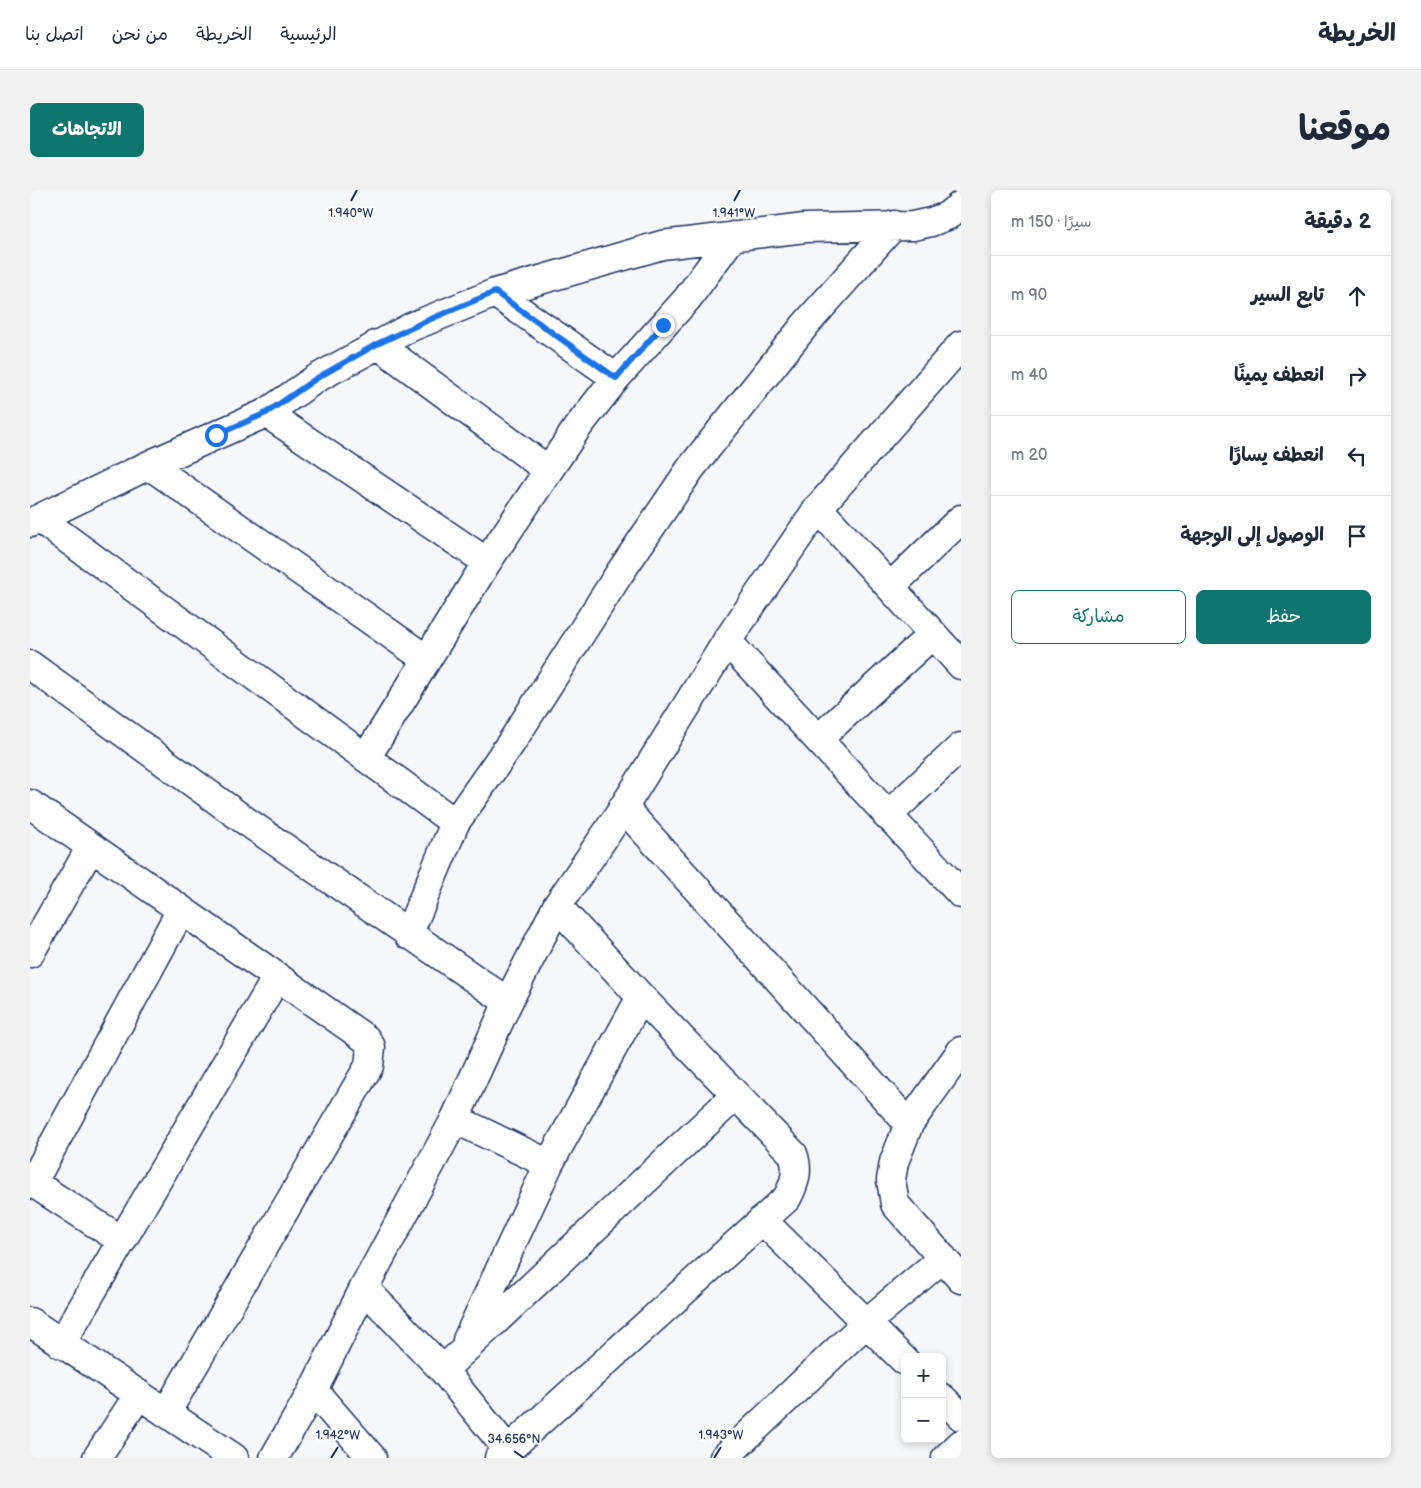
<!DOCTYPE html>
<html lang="ar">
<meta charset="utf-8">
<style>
:root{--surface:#fff;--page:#f2f2f3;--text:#1f2937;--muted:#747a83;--line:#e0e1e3;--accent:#0f766e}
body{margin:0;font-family:"Balsamiq Sans","Playpen Sans Arabic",sans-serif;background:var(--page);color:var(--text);direction:rtl}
.controls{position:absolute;right:15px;bottom:15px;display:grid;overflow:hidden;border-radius:8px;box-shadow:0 2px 8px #0003}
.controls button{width:45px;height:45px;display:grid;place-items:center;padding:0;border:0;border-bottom:1px solid var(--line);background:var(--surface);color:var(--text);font:25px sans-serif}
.stop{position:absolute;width:15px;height:15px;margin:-11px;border:4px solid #1a73e8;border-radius:50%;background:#fff}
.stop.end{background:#1a73e8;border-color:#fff;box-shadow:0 1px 5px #0008}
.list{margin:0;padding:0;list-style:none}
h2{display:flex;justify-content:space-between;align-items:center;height:65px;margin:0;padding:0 20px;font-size:21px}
h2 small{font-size:16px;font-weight:400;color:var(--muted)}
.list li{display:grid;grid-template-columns:32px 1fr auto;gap:15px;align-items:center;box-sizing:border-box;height:80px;padding:0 20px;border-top:1px solid var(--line)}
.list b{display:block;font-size:19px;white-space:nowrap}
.list em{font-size:16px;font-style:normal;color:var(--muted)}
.actions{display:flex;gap:10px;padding:15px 20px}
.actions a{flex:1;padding:11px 0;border:1px solid var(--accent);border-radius:8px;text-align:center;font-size:18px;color:var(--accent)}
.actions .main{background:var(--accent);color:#fff}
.icon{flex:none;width:28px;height:28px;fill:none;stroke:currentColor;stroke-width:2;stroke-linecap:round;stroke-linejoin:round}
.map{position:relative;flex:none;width:931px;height:1268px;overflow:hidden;direction:ltr;border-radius:8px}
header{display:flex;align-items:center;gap:30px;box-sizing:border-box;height:70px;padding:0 25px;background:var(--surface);border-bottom:1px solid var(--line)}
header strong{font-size:24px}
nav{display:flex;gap:28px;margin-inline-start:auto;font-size:18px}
.intro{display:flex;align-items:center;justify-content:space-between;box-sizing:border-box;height:120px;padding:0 30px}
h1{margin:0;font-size:35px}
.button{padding:12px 22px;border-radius:8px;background:var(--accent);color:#fff;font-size:18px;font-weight:700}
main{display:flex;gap:30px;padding:0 30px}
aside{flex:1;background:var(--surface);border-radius:8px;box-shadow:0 2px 8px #0003}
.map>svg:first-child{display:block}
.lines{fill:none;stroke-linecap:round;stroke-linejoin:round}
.street-casing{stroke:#1b2f5e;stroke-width:31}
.secondary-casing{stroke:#1b2f5e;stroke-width:31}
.street{stroke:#fff;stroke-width:28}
.secondary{stroke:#fff;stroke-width:28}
.route{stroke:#1a73e8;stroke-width:6}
.ticks{fill:none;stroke:#1b2f5e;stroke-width:2}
.ticks-label{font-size:12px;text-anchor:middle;fill:#1b2f5e;stroke:#fff;stroke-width:4;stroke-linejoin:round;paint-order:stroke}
</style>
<header>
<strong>الخريطة</strong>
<nav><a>الرئيسية</a><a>الخريطة</a><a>من نحن</a><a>اتصل بنا</a></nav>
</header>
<div class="intro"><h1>موقعنا</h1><a class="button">الاتجاهات</a></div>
<main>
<aside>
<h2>2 دقيقة<small>سيرًا · 150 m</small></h2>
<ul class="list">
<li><svg class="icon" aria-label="ahead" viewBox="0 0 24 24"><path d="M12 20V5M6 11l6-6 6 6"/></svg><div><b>تابع السير</b></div><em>90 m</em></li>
<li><svg class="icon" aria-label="right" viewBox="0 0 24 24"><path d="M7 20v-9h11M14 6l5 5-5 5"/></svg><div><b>انعطف يمينًا</b></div><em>40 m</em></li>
<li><svg class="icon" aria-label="left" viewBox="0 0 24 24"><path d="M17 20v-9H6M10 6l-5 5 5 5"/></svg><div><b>انعطف يسارًا</b></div><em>20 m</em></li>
<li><svg class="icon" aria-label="arrive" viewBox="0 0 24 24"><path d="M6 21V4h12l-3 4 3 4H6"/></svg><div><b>الوصول إلى الوجهة</b></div></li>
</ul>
<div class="actions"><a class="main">حفظ</a><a>مشاركة</a></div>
</aside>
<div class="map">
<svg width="931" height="1268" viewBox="0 0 931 1268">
<rect width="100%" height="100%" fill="#f6f7f9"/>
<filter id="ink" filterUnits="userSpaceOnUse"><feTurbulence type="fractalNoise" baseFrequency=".02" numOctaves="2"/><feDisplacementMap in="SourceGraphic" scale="10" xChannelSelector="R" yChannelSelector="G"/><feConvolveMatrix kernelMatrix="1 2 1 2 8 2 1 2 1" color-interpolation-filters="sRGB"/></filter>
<g filter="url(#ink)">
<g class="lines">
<defs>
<path id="street" d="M465,103L586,188
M347,154L518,280
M236,223L457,372
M119,275L396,469
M788,318L931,475
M10,329L425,633
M0,333L119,275L236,223L287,188L381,137L465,103L632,55L775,38L883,36L901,32L917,26L931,15
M860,397L931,329
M697,451L931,704
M0,475L213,629L478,812
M788,549L903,444
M336,568L457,372L547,238L586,188L657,109L703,46
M0,614L336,849L341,857L339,876L136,1223
M593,617L879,934
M857,626L931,557
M378,745L425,633L481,553L589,384L661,278L776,134L864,35
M0,763L61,657
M931,861L879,934L864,972L861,990L865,1014L931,1089
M425,929L519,974
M0,991L91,1050
M3,992L151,720
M732,1030L875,1171
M334,1098L413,1180L478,1260
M0,1132L204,1268
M437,1150L519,974L611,807
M31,1154L247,787
M413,1180L705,906
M283,1200L342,1268
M912,1208L931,1226
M67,1268L109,1204
M469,1268L757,1008C765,993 769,980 763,964L611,807L527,716
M694,1268L836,1133L913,1068
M916,1268L931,1254"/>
<path id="secondary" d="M244,1268L283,1200L334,1098L425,929L478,812L527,716L587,628L697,451L788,318L931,155"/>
</defs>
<use href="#street" class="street-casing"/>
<use href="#secondary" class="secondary-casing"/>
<use href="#street" class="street"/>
<use href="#secondary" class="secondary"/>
</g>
</g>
<g class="lines" filter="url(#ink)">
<path class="route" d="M186,245L236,223L287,188L347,154L396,131L465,102L586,188L633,135"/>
</g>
<path class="ticks" d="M321,11L327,0M704,11L710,0M484,1261L494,1268M301,1268L308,1257M684,1268L691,1257"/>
<g class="ticks-label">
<text x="321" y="27">1.940°W</text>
<text x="704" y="27">1.941°W</text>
<text x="308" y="1249">1.942°W</text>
<text x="691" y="1249">1.943°W</text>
<text x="484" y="1253">34.656°N</text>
</g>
</svg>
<div class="controls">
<button>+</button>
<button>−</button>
</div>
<div class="stop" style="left:186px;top:245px"></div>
<div class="stop end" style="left:633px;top:135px"></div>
</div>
</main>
